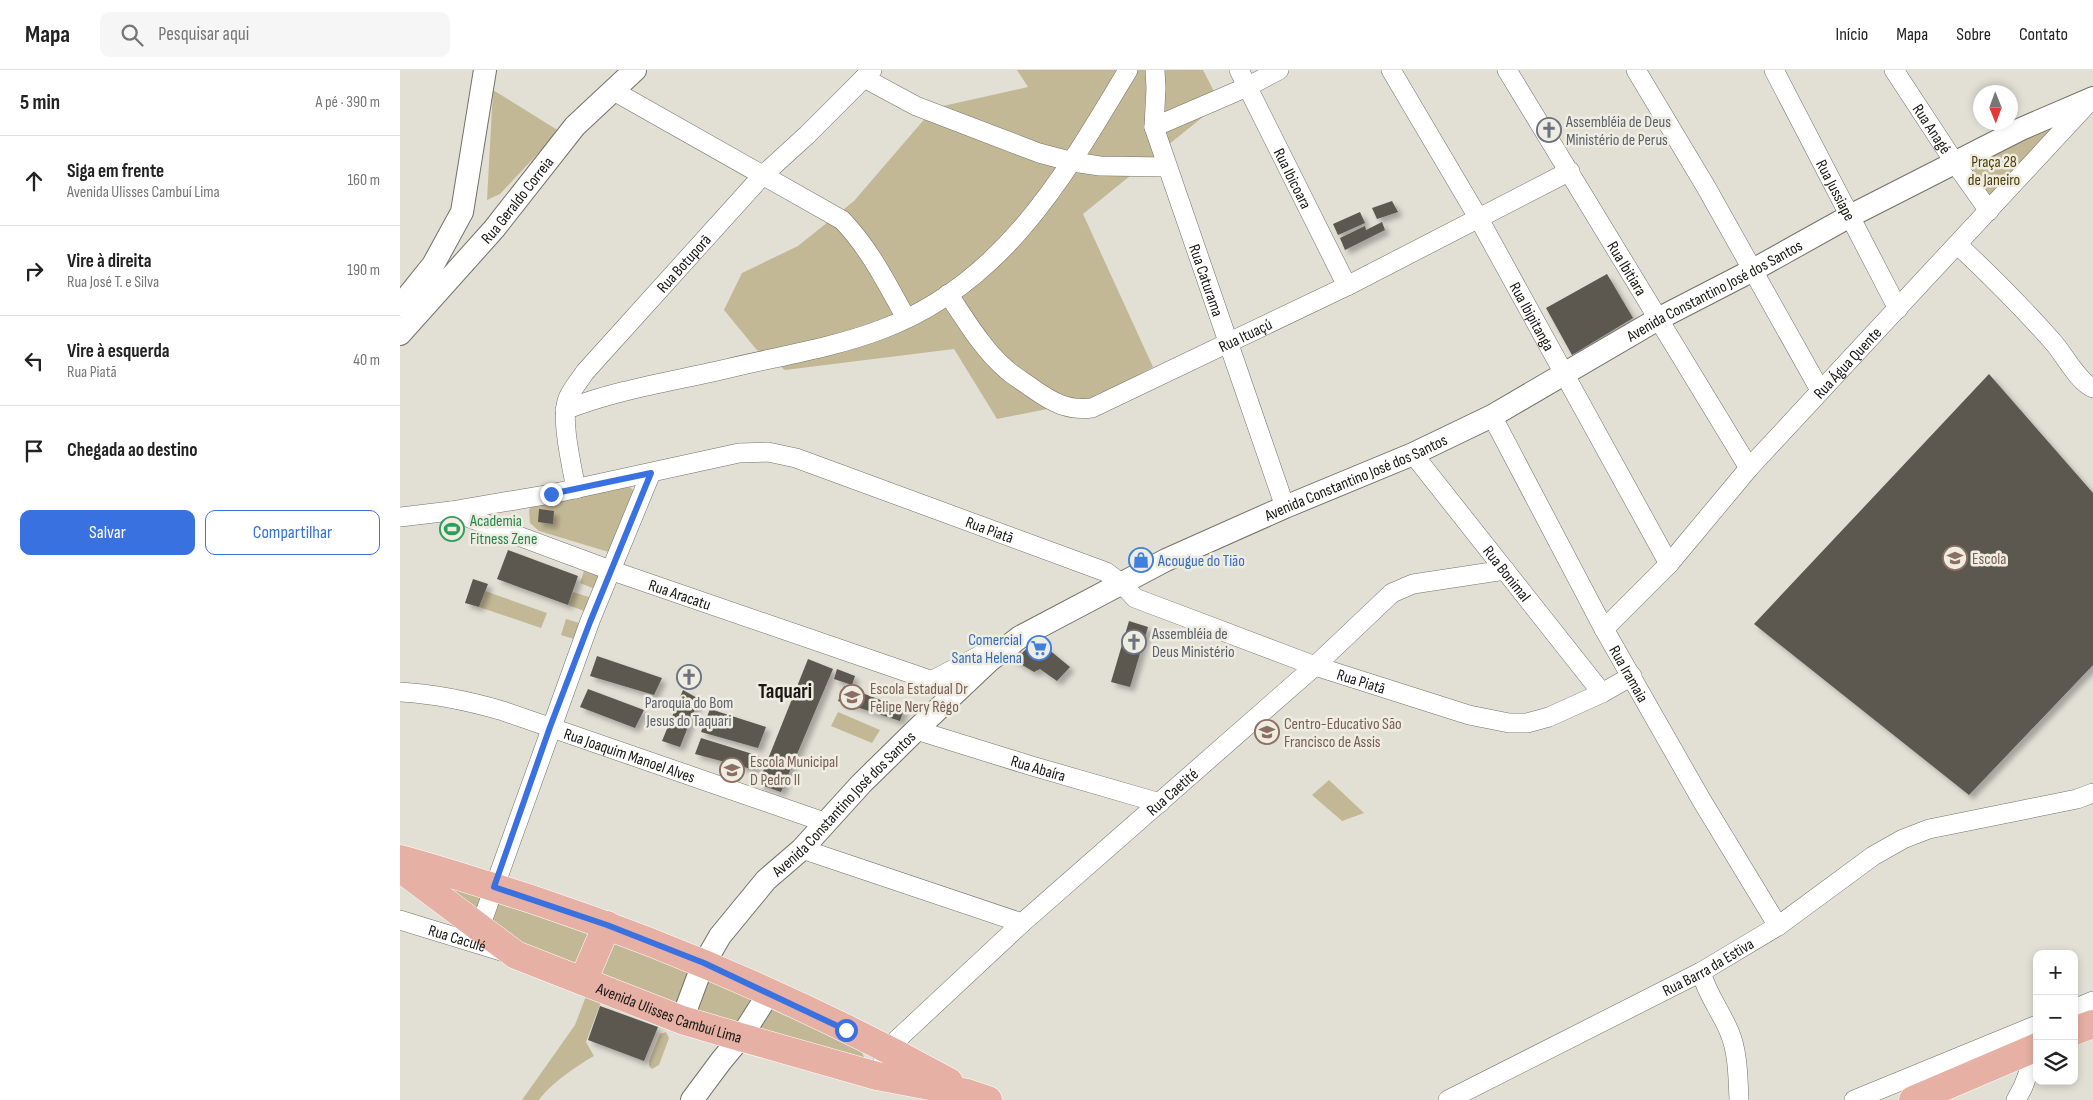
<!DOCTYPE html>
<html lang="pt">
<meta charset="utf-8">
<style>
:root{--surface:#fff;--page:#f6f6f6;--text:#222;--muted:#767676;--line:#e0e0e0;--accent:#3971e0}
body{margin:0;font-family:"Sofia Sans Condensed",sans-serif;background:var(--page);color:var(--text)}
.controls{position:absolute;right:15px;bottom:15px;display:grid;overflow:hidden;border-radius:10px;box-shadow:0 2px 8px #0003}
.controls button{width:45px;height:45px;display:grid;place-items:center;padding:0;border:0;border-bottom:1px solid var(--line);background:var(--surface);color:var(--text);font:25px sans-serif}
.compass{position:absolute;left:1573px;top:15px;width:45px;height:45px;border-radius:50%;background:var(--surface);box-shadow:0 2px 8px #0003;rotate:179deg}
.stop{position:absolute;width:15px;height:15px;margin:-11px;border:4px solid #3971e0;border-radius:50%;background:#fff}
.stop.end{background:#3971e0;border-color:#fff;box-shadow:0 1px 5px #0008}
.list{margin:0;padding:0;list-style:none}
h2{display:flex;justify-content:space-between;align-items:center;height:65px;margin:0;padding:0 20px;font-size:21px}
h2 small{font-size:16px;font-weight:400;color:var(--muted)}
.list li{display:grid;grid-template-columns:32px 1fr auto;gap:15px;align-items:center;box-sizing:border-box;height:90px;padding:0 20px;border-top:1px solid var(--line)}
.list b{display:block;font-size:19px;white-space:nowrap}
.list p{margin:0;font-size:16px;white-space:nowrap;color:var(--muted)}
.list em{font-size:16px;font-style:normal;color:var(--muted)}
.actions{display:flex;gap:10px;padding:15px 20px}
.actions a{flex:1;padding:11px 0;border:1px solid var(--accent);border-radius:10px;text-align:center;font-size:18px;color:var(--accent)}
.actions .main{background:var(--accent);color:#fff}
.icon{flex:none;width:28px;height:28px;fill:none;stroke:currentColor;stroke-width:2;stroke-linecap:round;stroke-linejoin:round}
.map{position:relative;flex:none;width:1693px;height:1030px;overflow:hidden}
header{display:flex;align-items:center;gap:30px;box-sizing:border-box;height:70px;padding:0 25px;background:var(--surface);border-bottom:1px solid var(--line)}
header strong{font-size:24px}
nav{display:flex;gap:28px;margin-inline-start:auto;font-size:18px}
.search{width:350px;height:45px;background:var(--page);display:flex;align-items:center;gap:12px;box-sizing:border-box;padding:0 18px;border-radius:10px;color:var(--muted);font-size:19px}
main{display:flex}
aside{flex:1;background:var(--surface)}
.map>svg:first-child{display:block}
.green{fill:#c3b896}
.building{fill:#5b5850;filter:url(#shadow)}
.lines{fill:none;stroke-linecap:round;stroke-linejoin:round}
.minor-casing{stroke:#747169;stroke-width:20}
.tertiary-casing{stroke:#747169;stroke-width:24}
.primary-casing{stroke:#fff;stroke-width:29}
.minor{stroke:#fff;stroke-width:19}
.tertiary{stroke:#fff;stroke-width:22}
.primary{stroke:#e6b0a4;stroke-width:28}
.route{stroke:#3971e0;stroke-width:6}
.labels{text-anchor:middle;stroke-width:5;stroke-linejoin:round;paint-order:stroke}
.worship-label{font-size:16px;fill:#5b616d;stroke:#efece2;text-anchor:start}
.street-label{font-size:16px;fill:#181714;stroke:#efece2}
.park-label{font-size:16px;fill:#4c3d05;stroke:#efece2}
.leisure-label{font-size:16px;fill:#27864d;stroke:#efece2;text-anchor:start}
.education-label{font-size:16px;fill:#785e54;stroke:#efece2;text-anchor:start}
.shop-label{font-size:16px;fill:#366cbe;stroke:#efece2;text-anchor:start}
.district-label{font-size:21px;font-weight:bold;fill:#181714;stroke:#efece2}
</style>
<header>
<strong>Mapa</strong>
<div class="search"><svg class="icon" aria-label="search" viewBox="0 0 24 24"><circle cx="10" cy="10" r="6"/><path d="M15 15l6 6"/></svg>Pesquisar aqui</div>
<nav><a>Início</a><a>Mapa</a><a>Sobre</a><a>Contato</a></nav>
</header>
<main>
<aside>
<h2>5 min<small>A pé · 390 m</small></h2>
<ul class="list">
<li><svg class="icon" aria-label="ahead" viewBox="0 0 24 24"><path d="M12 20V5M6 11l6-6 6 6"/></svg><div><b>Siga em frente</b><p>Avenida Ulisses Cambuí Lima</p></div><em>160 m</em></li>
<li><svg class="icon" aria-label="right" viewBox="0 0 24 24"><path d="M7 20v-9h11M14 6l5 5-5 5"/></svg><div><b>Vire à direita</b><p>Rua José T. e Silva</p></div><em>190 m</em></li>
<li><svg class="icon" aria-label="left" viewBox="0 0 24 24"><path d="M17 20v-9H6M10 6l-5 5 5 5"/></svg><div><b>Vire à esquerda</b><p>Rua Piatã</p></div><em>40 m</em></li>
<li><svg class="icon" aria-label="arrive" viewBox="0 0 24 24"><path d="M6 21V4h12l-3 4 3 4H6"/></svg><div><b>Chegada ao destino</b></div></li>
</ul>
<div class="actions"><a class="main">Salvar</a><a>Compartilhar</a></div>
</aside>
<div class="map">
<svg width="1693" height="1030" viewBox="0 0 1693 1030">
<defs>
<filter id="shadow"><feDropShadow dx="4.5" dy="4.5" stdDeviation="2.5" flood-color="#0004"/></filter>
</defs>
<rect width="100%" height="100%" fill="#e2dfd5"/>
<path class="green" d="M617,0H803L820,33L683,144L753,297L693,330L597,349L554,279L385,300L356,279L324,240L342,203L398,176L454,131L534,38L628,17Z
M93,20L159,61L100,124L87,130Z
M1655,53L1640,73L1592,128L1567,95Z
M225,416L230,417L235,422L212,483L139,461L130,453L129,440L132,435Z
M184,501L199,506L195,519L180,513Z
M85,521L147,543L141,558L79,537Z
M173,522L192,528L187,542L168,535Z
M166,549L183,554L177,570L161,565Z
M438,642L480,660L472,673L431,656Z
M929,710L964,743L942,751L912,725Z
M40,815L193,858L459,976L464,987L451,986L391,972L127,883Z
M186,926L201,932L186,972L194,986C178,995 150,1014 139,1030H122L175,955Z
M266,962L269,968L259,995L252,999L249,996V991L260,964Z"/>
<path class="building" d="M992,131L998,142L977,149L972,138Z
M960,142L965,153L938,165L933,154Z
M982,152L985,160L945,180L940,168L965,156L966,160Z
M1207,204L1233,248L1172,285L1146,238Z
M1589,304L1693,423V595L1569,725L1354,554Z
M139,439L154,441L153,454L138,452Z
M108,480L178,506L168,535L97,509Z
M73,509L88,514L79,537L65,533Z
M729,551L748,557L730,617L711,612Z
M636,569L670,597L657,611L640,599L634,602L609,587L615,580L622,583Z
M197,586L262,608L254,625L190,606Z
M408,589L433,599L381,722L358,714Z
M437,599L455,606L452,615L434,609Z
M444,616L504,639L500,651L438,631Z
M188,619L244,640L235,658L180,637Z
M283,620L299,629L280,677L262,671Z
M310,639L366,657L358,678L301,662Z
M301,668L359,686L355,700L295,684Z
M200,936L258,957L244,991L188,970Z"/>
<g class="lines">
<defs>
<g id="minor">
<path id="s1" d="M755,0L756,18L754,57L885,437"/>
<path id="s2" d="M839,0L947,216"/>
<path id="s3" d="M991,0L1079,149L1269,494"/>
<path id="s4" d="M1107,0L1349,398"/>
<path d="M1236,0L1306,117L1420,320"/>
<path id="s5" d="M1374,0L1498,239"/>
<path id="s6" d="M1494,0L1555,93L1589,141"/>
<path d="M464,8L516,36L639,83L673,92L700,96L766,97"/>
<path d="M212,20L442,150C470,179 487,214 506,248"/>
<path d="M754,57L847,17L879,0"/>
<path d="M1558,175C1591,206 1623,238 1653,272C1664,284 1678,312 1693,318"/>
<path id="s7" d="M548,224C566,250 583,280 607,300C615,307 624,312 632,318C652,332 667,341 692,338L947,216L1170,101"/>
<path d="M165,340C218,319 275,311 330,298C380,286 432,278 480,260C603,215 665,105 728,0"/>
<path id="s8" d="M1092,346L1204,559L1302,731L1378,856"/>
<path id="s9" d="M1013,384L1202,623"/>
<path id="s10" d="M176,419C172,397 160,348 168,328C172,319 179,311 185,302L362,106L407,65L472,0"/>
<path id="s11" d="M51,441L151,424L339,383L368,382L396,388L706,502L721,513L735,528L915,596L1069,645L1109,653H1127L1149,647L1202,623L1232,606"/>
<path id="s12" d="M0,447L51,441L210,500L559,620"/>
<path id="s13" d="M1204,559L1269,494L1349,398L1691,30"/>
<path d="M531,611L594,578L600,576"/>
<path id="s14" d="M0,622C36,624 69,631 103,641L427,753"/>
<path id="s15" d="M516,660L632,696L760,733"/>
<path d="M402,779L622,853"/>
<path id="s16" d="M0,850L104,882"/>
<path d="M80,857L190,551L251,403"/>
<path d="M1301,902C1307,924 1320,940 1329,961C1338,981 1338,1008 1339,1030"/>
<path d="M1674,939L1693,931"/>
<path id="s17" d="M483,988L487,979L622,853L915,596L992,523L1013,514L1105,500"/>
<path id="s18" d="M1048,1030L1301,902L1378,856L1473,786L1503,769L1529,759L1677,729L1693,723"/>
<path d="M1454,1030L1637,955"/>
<path d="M1616,1030L1623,1017L1637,980"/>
</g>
<g id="tertiary">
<path d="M0,236L33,195L62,142L85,0"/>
<path id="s19" d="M0,264L94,159L175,56L235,0"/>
<path id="s20" d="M282,950L301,899L320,866L366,810L402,779L461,714L516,660L589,591L620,567L766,490L885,437L1013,384L1092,346L1258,249L1353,200L1450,146L1621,59L1693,28"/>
<path d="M292,1030L321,991L341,967L369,923"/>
</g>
<g id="primary">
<path d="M0,789C45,801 89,816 134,830C277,878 416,939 549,1012"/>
<path id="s21" d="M0,798L116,885L282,950L319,961L477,1006L567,1023L588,1030"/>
<path d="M183,911L207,855"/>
<path d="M1674,961L1693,954"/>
<path d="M1513,1030L1637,977"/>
</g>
</defs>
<use href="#minor" class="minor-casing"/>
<use href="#tertiary" class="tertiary-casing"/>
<use href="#primary" class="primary-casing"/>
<use href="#minor" class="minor"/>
<use href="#tertiary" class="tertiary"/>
<use href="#primary" class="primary"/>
</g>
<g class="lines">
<path class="route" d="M151,424L251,403L190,552L150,657L94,817L207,855L304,893L446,960"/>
</g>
<defs>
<symbol id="church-ring" viewBox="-11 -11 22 22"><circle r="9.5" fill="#efece2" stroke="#6b7280" stroke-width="1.5"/><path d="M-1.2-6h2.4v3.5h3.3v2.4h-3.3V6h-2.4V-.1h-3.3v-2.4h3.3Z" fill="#6b7280"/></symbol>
<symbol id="stadium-ring" viewBox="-11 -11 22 22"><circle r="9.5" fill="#efece2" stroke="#2e9e5b" stroke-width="1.5"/><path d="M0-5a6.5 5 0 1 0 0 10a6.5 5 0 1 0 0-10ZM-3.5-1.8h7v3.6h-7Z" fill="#2e9e5b"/></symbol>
<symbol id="school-ring" viewBox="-11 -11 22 22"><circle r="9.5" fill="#efece2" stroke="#8d6e63" stroke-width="1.5"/><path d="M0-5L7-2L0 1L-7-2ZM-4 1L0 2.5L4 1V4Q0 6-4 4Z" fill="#8d6e63"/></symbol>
<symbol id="shop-ring" viewBox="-11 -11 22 22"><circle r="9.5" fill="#efece2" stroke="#3f7fe0" stroke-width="1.5"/><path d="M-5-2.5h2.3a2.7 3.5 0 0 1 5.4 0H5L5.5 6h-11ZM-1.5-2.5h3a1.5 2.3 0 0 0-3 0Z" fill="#3f7fe0"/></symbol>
<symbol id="supermarket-ring" viewBox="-11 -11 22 22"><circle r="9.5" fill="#efece2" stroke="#3f7fe0" stroke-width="1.5"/><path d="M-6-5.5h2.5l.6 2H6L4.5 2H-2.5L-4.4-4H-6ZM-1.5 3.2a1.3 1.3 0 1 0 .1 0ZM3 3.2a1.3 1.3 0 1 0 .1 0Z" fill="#3f7fe0"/></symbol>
</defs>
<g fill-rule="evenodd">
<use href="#church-ring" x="1135" y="46" width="28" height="28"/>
<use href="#stadium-ring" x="38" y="445" width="28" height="28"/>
<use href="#school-ring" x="1541" y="474" width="28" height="28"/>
<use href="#shop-ring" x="727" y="476" width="28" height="28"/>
<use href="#church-ring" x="720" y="558" width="28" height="28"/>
<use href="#supermarket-ring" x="625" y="564" width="28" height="28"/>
<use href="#church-ring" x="275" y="593" width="28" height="28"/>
<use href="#school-ring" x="438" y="613" width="28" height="28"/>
<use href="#school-ring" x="853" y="648" width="28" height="28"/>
<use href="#school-ring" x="318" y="686" width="28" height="28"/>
</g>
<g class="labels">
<g class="worship-label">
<text x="1166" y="57">Assembléia de Deus<tspan x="1166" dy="18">Ministério de Perus</tspan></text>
<text x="752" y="569">Assembléia de<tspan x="752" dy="18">Deus Ministério</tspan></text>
<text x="289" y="638" text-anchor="middle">Paroquia do Bom<tspan x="289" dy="18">Jesus do Taquari</tspan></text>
</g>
<g class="street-label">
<text dy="6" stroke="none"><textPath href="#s6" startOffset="70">Rua Anagé</textPath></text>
<text dy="6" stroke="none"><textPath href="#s2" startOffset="121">Rua Ibicoara</textPath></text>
<text dy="6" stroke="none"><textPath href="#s5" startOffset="135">Rua Jussiape</textPath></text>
<text dy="6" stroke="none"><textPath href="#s19" startOffset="178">Rua Geraldo Correia</textPath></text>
<text dy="6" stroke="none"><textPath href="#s10" startOffset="270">Rua Botuporã</textPath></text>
<text dy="6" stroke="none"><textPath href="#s4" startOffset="232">Rua Ibitiara</textPath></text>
<text dy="6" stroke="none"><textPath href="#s1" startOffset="219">Rua Caturama</textPath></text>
<text dy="6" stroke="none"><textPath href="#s20" startOffset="1294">Avenida Constantino José dos Santos</textPath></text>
<text dy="6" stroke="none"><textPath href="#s3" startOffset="284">Rua Ibipitanga</textPath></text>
<text dy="6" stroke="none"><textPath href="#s7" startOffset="362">Rua Ituaçú</textPath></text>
<text dy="6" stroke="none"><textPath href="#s13" startOffset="361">Rua Água Quente</textPath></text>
<text dy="6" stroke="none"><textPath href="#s20" startOffset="889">Avenida Constantino José dos Santos</textPath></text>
<text dy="6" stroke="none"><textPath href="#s11" startOffset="558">Rua Piatã</textPath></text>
<text dy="6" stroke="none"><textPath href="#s9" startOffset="152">Rua Bonimal</textPath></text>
<text dy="6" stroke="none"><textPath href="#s12" startOffset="295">Rua Aracatu</textPath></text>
<text dy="6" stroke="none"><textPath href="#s8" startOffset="292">Rua Iramaia</textPath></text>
<text dy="6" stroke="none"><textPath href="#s11" startOffset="962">Rua Piatã</textPath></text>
<text dy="6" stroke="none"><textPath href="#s14" startOffset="239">Rua Joaquim Manoel Alves</textPath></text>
<text dy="6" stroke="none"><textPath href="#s15" startOffset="128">Rua Abaíra</textPath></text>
<text dy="6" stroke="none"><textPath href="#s17" startOffset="394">Rua Caetité</textPath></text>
<text dy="6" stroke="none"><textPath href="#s20" startOffset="274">Avenida Constantino José dos Santos</textPath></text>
<text dy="6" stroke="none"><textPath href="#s16" startOffset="60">Rua Caculé</textPath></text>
<text dy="6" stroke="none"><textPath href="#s18" startOffset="292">Rua Barra da Estiva</textPath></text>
<text dy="6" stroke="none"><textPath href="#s21" startOffset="309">Avenida Ulisses Cambuí Lima</textPath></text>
</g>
<g class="park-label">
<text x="1594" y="97">Praça 28<tspan x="1594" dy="18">de Janeiro</tspan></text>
</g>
<g class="leisure-label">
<text x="70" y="456">Academia<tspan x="70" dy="18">Fitness Zene</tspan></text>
</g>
<g class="education-label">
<text x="1572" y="494">Escola</text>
<text x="470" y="624">Escola Estadual Dr<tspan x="470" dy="18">Felipe Nery Rêgo</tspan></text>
<text x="884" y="659">Centro-Educativo São<tspan x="884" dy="18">Francisco de Assis</tspan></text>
<text x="350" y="697">Escola Municipal<tspan x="350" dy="18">D Pedro II</tspan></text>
</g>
<g class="shop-label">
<text x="758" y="496">Acougue do Tião</text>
<text x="622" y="575" text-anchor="end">Comercial<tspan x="622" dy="18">Santa Helena</tspan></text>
</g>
<g class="district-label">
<text x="385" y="628">Taquari</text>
</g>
</g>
</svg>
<div class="controls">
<button>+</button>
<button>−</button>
<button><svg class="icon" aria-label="layers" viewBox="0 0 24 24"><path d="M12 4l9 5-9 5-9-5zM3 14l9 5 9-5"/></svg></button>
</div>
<svg class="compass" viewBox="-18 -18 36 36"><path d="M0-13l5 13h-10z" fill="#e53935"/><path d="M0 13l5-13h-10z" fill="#767676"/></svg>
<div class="stop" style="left:446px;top:960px"></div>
<div class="stop end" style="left:151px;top:424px"></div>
</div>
</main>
